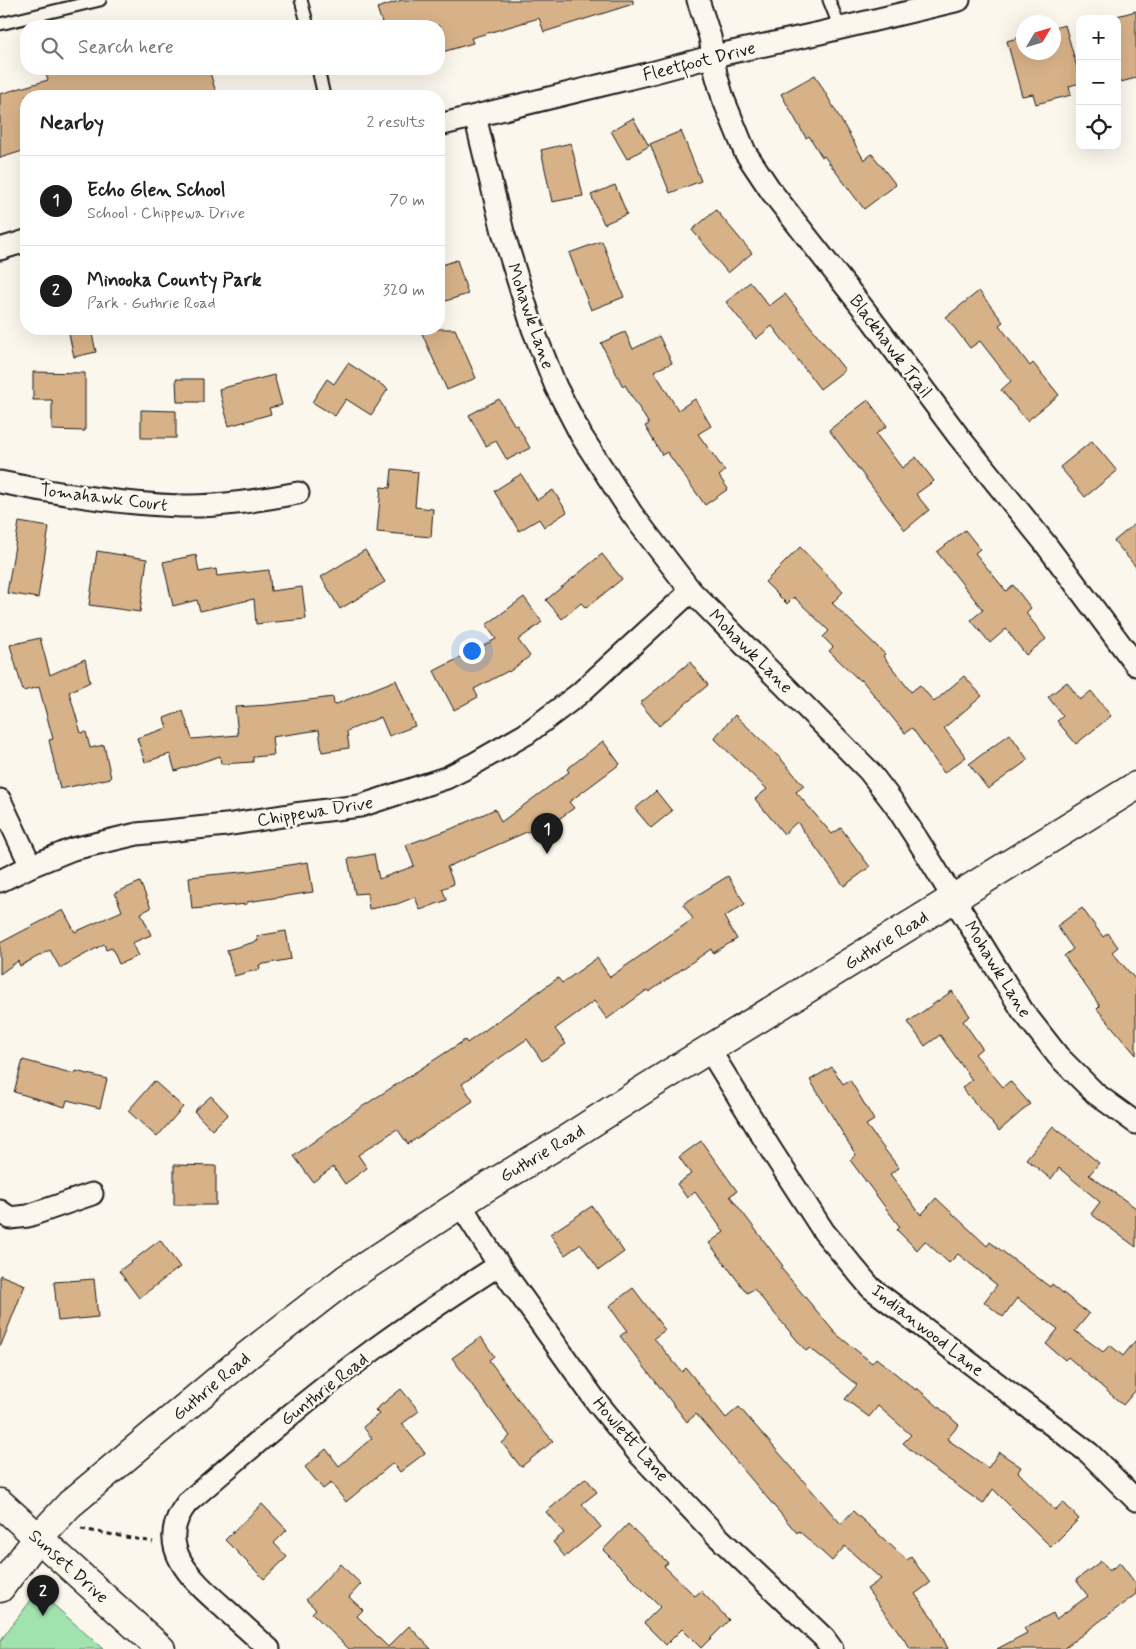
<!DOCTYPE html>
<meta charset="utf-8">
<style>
:root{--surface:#fff;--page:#f6f6f6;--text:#202124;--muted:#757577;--line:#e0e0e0;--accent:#1c1c1c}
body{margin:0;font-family:Mynerve,sans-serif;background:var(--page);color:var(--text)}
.controls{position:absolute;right:15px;top:15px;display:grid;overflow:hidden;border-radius:10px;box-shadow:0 5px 20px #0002}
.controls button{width:45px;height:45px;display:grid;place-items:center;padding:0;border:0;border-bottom:1px solid var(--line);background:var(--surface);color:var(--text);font:25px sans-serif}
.compass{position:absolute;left:1016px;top:15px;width:45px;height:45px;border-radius:50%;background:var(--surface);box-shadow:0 5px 20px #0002;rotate:52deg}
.you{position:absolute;left:471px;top:650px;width:18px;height:18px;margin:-12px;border:4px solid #fff;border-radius:50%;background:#1a73e8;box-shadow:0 0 0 8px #1a73e833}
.badge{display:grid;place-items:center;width:32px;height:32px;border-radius:50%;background:var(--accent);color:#fff;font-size:16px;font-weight:700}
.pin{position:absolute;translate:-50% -41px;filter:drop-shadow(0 1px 2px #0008)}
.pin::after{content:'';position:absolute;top:26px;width:18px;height:15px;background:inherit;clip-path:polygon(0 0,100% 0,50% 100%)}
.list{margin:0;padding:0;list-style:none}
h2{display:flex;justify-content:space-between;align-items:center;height:65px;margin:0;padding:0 20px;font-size:21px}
h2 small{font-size:16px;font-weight:400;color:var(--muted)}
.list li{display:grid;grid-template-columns:32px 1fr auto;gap:15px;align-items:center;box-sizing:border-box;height:90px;padding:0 20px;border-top:1px solid var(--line)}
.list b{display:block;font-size:19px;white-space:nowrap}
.list p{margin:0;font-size:16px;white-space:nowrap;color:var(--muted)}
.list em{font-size:16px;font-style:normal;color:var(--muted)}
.icon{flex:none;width:28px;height:28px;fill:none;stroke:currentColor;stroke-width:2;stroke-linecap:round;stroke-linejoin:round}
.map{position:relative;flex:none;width:1136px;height:1649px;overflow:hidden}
.search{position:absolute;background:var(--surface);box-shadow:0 5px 20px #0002;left:20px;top:20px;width:425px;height:55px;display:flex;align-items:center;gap:12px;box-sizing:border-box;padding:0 18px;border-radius:20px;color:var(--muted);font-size:19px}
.panel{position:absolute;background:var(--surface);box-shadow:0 5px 20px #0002;left:20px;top:90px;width:425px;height:245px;border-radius:20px}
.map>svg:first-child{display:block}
.green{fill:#a0e3af;stroke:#5e8066}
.building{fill:#d7b188;stroke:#1c1c1c}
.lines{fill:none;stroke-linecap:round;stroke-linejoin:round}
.lane-casing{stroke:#1c1c1c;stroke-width:15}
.street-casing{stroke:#1c1c1c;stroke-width:25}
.secondary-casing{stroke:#1c1c1c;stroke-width:31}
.path{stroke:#1c1c1c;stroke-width:3;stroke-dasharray:5 4;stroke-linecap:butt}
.lane{stroke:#fbf7ec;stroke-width:11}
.street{stroke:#fbf7ec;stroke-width:21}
.secondary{stroke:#fbf7ec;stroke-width:28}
.labels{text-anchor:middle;stroke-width:5;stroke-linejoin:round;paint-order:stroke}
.street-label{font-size:18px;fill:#1c1c1c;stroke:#fbf7ec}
</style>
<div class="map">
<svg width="1136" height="1649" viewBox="0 0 1136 1649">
<rect width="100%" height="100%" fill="#fbf7ec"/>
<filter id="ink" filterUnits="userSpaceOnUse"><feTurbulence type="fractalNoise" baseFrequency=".02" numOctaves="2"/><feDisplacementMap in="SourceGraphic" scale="10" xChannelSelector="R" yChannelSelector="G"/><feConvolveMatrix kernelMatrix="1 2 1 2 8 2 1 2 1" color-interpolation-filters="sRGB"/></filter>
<g filter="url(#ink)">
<path class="green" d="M38,1591L103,1649H0V1641Z"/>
<path class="building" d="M402,0H633V4L544,32L539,18L471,38L473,43L439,53V26H383L377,8Z
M1136,11V78L1117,83V16Z
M1065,25L1080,78V83L1069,86L1071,95L1036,104L1033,94L1022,96L1007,41L1024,36V52H1054V28Z
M67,69H209L217,96H26V150L0,158V94L48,80L46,75Z
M815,75L864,160L872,154L896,185L864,209L824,156L822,157L809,136L806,138L781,94Z
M633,118L649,146L627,159L611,131Z
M681,131L701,181L670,193L650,144Z
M571,143L583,196L552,202L541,150Z
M615,185L627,214L604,224L591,195Z
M716,210L752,253L728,273L692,230Z
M602,241L624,297L591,310L569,253Z
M457,260L468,294L439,303V266Z
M750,282L769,306L785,294L845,370L820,389L772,326L756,339L726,302Z
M979,291L1003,322L999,325L1030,366L1033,363L1059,395L1027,421L1001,390L1011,381L980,341L970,348L946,317Z
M68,329H91L96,352L74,357Z
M420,329H455L476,378L447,390Z
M625,332L633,349L659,336L672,363L654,371L678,410L695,399L711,426L698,434L725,471L719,476L728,489L705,505L667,452L662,455L645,426L649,424L625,385L623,387L601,343Z
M348,363L388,389L371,415L346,399L335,416L312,402L327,379L334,384Z
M33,372L85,373V431L52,430V400H33Z
M274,375L282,405L269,408L271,414L229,426L219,389Z
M176,379H203V402H177Z
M499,399L515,426L517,425L530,448L507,460L496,441L486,446L469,415Z
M868,400L887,426L876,434L902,468L916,457L934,481L916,494L929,510L905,530L829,430Z
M141,410L176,411V438H141Z
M1092,441L1117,471L1085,497L1060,467Z
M392,469L418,472L415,507L433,509L431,537L377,532L381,487L390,488Z
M521,474L537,500L553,490L567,512L544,527L539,519L519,531L494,491Z
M19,522L49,527L38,598L7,593Z
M1136,523V567L1114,541Z
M965,530L980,549L975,553L1006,591L1013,585L1031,608L1026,613L1046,639L1026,655L1006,629L990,643L971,620L983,610L937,552Z
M800,547L843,592L832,603L885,654L883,656L911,692L920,685L934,702L964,676L982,696L944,728L966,757L944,773L912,728L905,733L861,679L860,681L829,651L833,647L823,637L829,631L794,597L787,604L765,582Z
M365,550L385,582L340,609L321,577Z
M97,551L147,559L140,612L89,605Z
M602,554L622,579L586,608L581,603L562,619L546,600Z
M196,555L199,572L216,569L217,576L269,570L271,591L302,587L306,619L256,624L254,599L200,611L197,600L173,606L163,562Z
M524,597L542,622L518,640L530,656L509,672L508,671L474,689L478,697L454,710L434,671L496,639L486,625Z
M40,638L50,675L85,659L90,682L69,692L81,733L86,732L90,748L104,745L111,778L60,789L49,740L53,739L39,687L23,691L10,645Z
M690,662L708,685L659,726L640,703Z
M396,680L415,726L389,736L381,717L347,731L349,748L322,752L319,730L272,737L274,755L253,757V762L221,764L220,756L175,771L170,754L145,762L137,738L167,728L164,718L183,711L192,739L238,735L235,707L269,705L333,697L334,705Z
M1067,682L1080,700L1091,691L1111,716L1076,744L1057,721L1063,716L1048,697Z
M735,715L781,759L804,786L796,792L832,834L841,828L870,867L844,886L797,822L784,834L755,799L767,789L714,738Z
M1010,734L1028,760L988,789L969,764Z
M603,741L620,764L569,802L574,808L534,837L529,831L447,867L454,884L442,889L447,900L420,910L415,897L397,904L369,909L367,893L355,894L348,859L374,854L379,879L414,866L406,845L451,829L495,809L501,822L569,772L567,769Z
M656,791L672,811L651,828L635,809Z
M308,862L313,892L247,902V904L192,909L189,877L251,871Z
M728,876L745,904L724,917L737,939L713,953L711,949L649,992L647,990L607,1019L594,1001L555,1029L566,1044L542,1061L527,1039L462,1084L473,1101L408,1144L397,1129L358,1155L367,1168L345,1184L333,1167L313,1182L294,1156L354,1112L465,1040L467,1043L558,978L562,983L597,958L610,977L693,919L683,904Z
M140,882L151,908L141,913L151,935L132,943L138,956L119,964L112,948L106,950L104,944L60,968L50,950L20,966L18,961L0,974V943L63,910L75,932L122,911L115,893Z
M1082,908L1103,937L1108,933L1118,947L1112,952L1136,980V1055L1097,1009L1100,1006L1064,956L1073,949L1057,926Z
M286,931L291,959L259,965L260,969L234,976L227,950L258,941L257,936Z
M952,991L970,1016L963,1021L982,1048L975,1054L1003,1087L1010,1081L1030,1104L999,1131L962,1088L972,1080L940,1035L925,1046L908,1022Z
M23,1060L75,1074L76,1071L107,1079L100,1108L67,1100L65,1107L14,1092Z
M832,1067L843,1084L850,1080L874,1120L866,1125L899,1168L890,1174L921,1215L936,1198L987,1246L990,1242L1050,1287L1052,1284L1089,1314L1075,1331L1103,1352L1110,1345L1123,1356L1136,1340V1390L1123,1405L1068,1357L1065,1360L1046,1344L1058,1329L1017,1298L1003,1317L984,1302L997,1285L958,1254L949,1263L925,1241L917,1250L897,1230L900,1227L850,1160L856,1155L810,1080Z
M154,1081L183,1107L157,1137L128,1111Z
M211,1096L228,1114L212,1130L194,1111Z
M1053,1126L1099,1163L1089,1175L1136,1208V1247L1091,1214L1100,1202L1059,1168L1051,1179L1026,1159Z
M701,1141L737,1191L730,1196L783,1266L781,1268L835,1333L872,1363L876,1358L916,1390L917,1388L959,1425L947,1439L988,1468L999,1452L1021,1467L1018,1472L1055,1510L1063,1502L1079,1519L1051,1547L993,1489L983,1504L927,1464L903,1443L911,1435L878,1406L869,1417L845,1399L857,1385L810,1348L806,1351L754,1289L747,1293L709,1243L724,1232L695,1192L687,1198L677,1184L691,1174L679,1157Z
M174,1165L216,1166V1205H174Z
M592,1206L624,1252L599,1270L581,1244L565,1255L550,1234Z
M160,1240L180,1267L139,1298L119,1271Z
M0,1275L25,1285L1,1345H0Z
M94,1279L98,1317L58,1321L54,1282Z
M633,1288L665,1330L654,1338L682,1372L686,1368L726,1418L739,1407L841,1524L853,1511L907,1560L911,1557L930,1583L915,1594L934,1620L948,1649H910L906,1642L867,1589L881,1579L845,1546L832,1561L799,1531L797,1533L696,1414L687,1422L620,1336L627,1331L609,1306Z
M481,1337L494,1356L489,1360L532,1418H533L553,1441L521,1467L502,1443L510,1436L452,1358Z
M401,1389L419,1411L402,1424L425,1453L400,1472L393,1463L346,1502L331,1483L323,1489L305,1467L326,1449L339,1466L372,1438L363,1427L379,1414L375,1410Z
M586,1478L597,1492L582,1504L601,1527L565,1557L553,1542L564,1533L546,1512Z
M262,1504L287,1530L274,1543L287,1557L264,1579L225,1540Z
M628,1524L668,1563L664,1566L695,1596L701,1591L729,1620L701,1648L682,1629L666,1645L644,1623L660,1607L603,1550Z
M1101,1561L1109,1571L1120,1563L1136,1584V1594L1063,1649H997L1027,1633L1024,1628L1053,1613L1056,1619L1088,1596L1076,1580Z
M340,1564L361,1584L349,1597L363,1610L357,1616L388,1647L409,1626L431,1649H349L312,1613L316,1609L306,1600Z"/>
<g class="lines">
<defs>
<path id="lane" d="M301,0L308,26
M829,0L840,28
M0,24L100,0
M318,69L324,96"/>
<path id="street" d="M698,0L710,37L716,74L723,98L745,152L771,191L866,312L959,437L1044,542L1136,665
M475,116L503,232L533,329L556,387L582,437L632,514L691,591L869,771L895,805L919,842L1022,1010L1058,1056L1096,1094L1136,1123
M439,125L651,73L714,56L820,33L959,0
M0,249L26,241
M0,482C59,494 121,504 181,506C220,507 260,500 298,493
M0,800L31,866
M0,881L31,866L73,849L137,834L226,825L295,814L360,806L446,778L472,765L526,734L579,694L691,591
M709,1049L771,1150L824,1232L871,1288L1089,1453L1136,1500
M460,1204L499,1265L596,1401L640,1455L714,1533L824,1638L832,1649
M0,1211L10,1218L28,1216L92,1194
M269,1649C254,1635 239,1622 224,1608C192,1580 153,1546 187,1503C248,1450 310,1396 376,1348C416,1319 457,1292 499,1265"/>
<path id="secondary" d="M0,1503L161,1649
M0,1588L38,1538L70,1504L248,1355L346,1279L485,1188L562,1142L646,1088L1136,786"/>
</defs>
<use href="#lane" class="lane-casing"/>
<use href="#street" class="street-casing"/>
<use href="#secondary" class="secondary-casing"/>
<path class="path" d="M81,1529L153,1542"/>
<use href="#lane" class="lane"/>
<use href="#street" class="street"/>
<use href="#secondary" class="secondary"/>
</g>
</g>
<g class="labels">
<g class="street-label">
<text transform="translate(699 61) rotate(-14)" y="6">Fleetfoot Drive</text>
<text transform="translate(531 316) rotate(71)" y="6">Mohawk Lane</text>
<text transform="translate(891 346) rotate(53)" y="6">Blackhawk Trail</text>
<text transform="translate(104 497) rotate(7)" y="6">Tomahawk Court</text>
<text transform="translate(751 651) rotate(45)" y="6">Mohawk Lane</text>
<text transform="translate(315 811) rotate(-9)" y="6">Chippewa Drive</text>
<text transform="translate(886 940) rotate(-32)" y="6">Guthrie Road</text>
<text transform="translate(998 969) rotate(58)" y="6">Mohawk Lane</text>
<text transform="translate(542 1153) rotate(-31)" y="6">Guthrie Road</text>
<text transform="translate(928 1330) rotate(38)" y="6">Indianwood Lane</text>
<text transform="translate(211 1386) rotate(-40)" y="6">Guthrie Road</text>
<text transform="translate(324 1389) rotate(-38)" y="6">Gunthrie Road</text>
<text transform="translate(631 1439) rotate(49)" y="6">Howlett Lane</text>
<text transform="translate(69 1566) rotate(42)" y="6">Sunset Drive</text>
</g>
</g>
</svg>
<div class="controls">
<button>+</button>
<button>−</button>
<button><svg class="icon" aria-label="locate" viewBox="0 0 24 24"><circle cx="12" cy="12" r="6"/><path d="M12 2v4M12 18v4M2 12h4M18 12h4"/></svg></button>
</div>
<svg class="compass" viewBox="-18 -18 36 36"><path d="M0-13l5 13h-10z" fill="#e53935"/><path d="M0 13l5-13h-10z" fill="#757577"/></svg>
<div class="you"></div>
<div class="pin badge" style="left:547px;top:854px">1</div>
<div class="pin badge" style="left:43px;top:1616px">2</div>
<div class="search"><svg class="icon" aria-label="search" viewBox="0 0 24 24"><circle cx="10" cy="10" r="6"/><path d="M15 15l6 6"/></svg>Search here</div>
<section class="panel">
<h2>Nearby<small>2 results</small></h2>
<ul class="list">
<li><span class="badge">1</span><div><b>Echo Glen School</b><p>School · Chippewa Drive</p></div><em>70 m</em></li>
<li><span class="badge">2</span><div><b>Minooka County Park</b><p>Park · Guthrie Road</p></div><em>320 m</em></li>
</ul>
</section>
</div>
